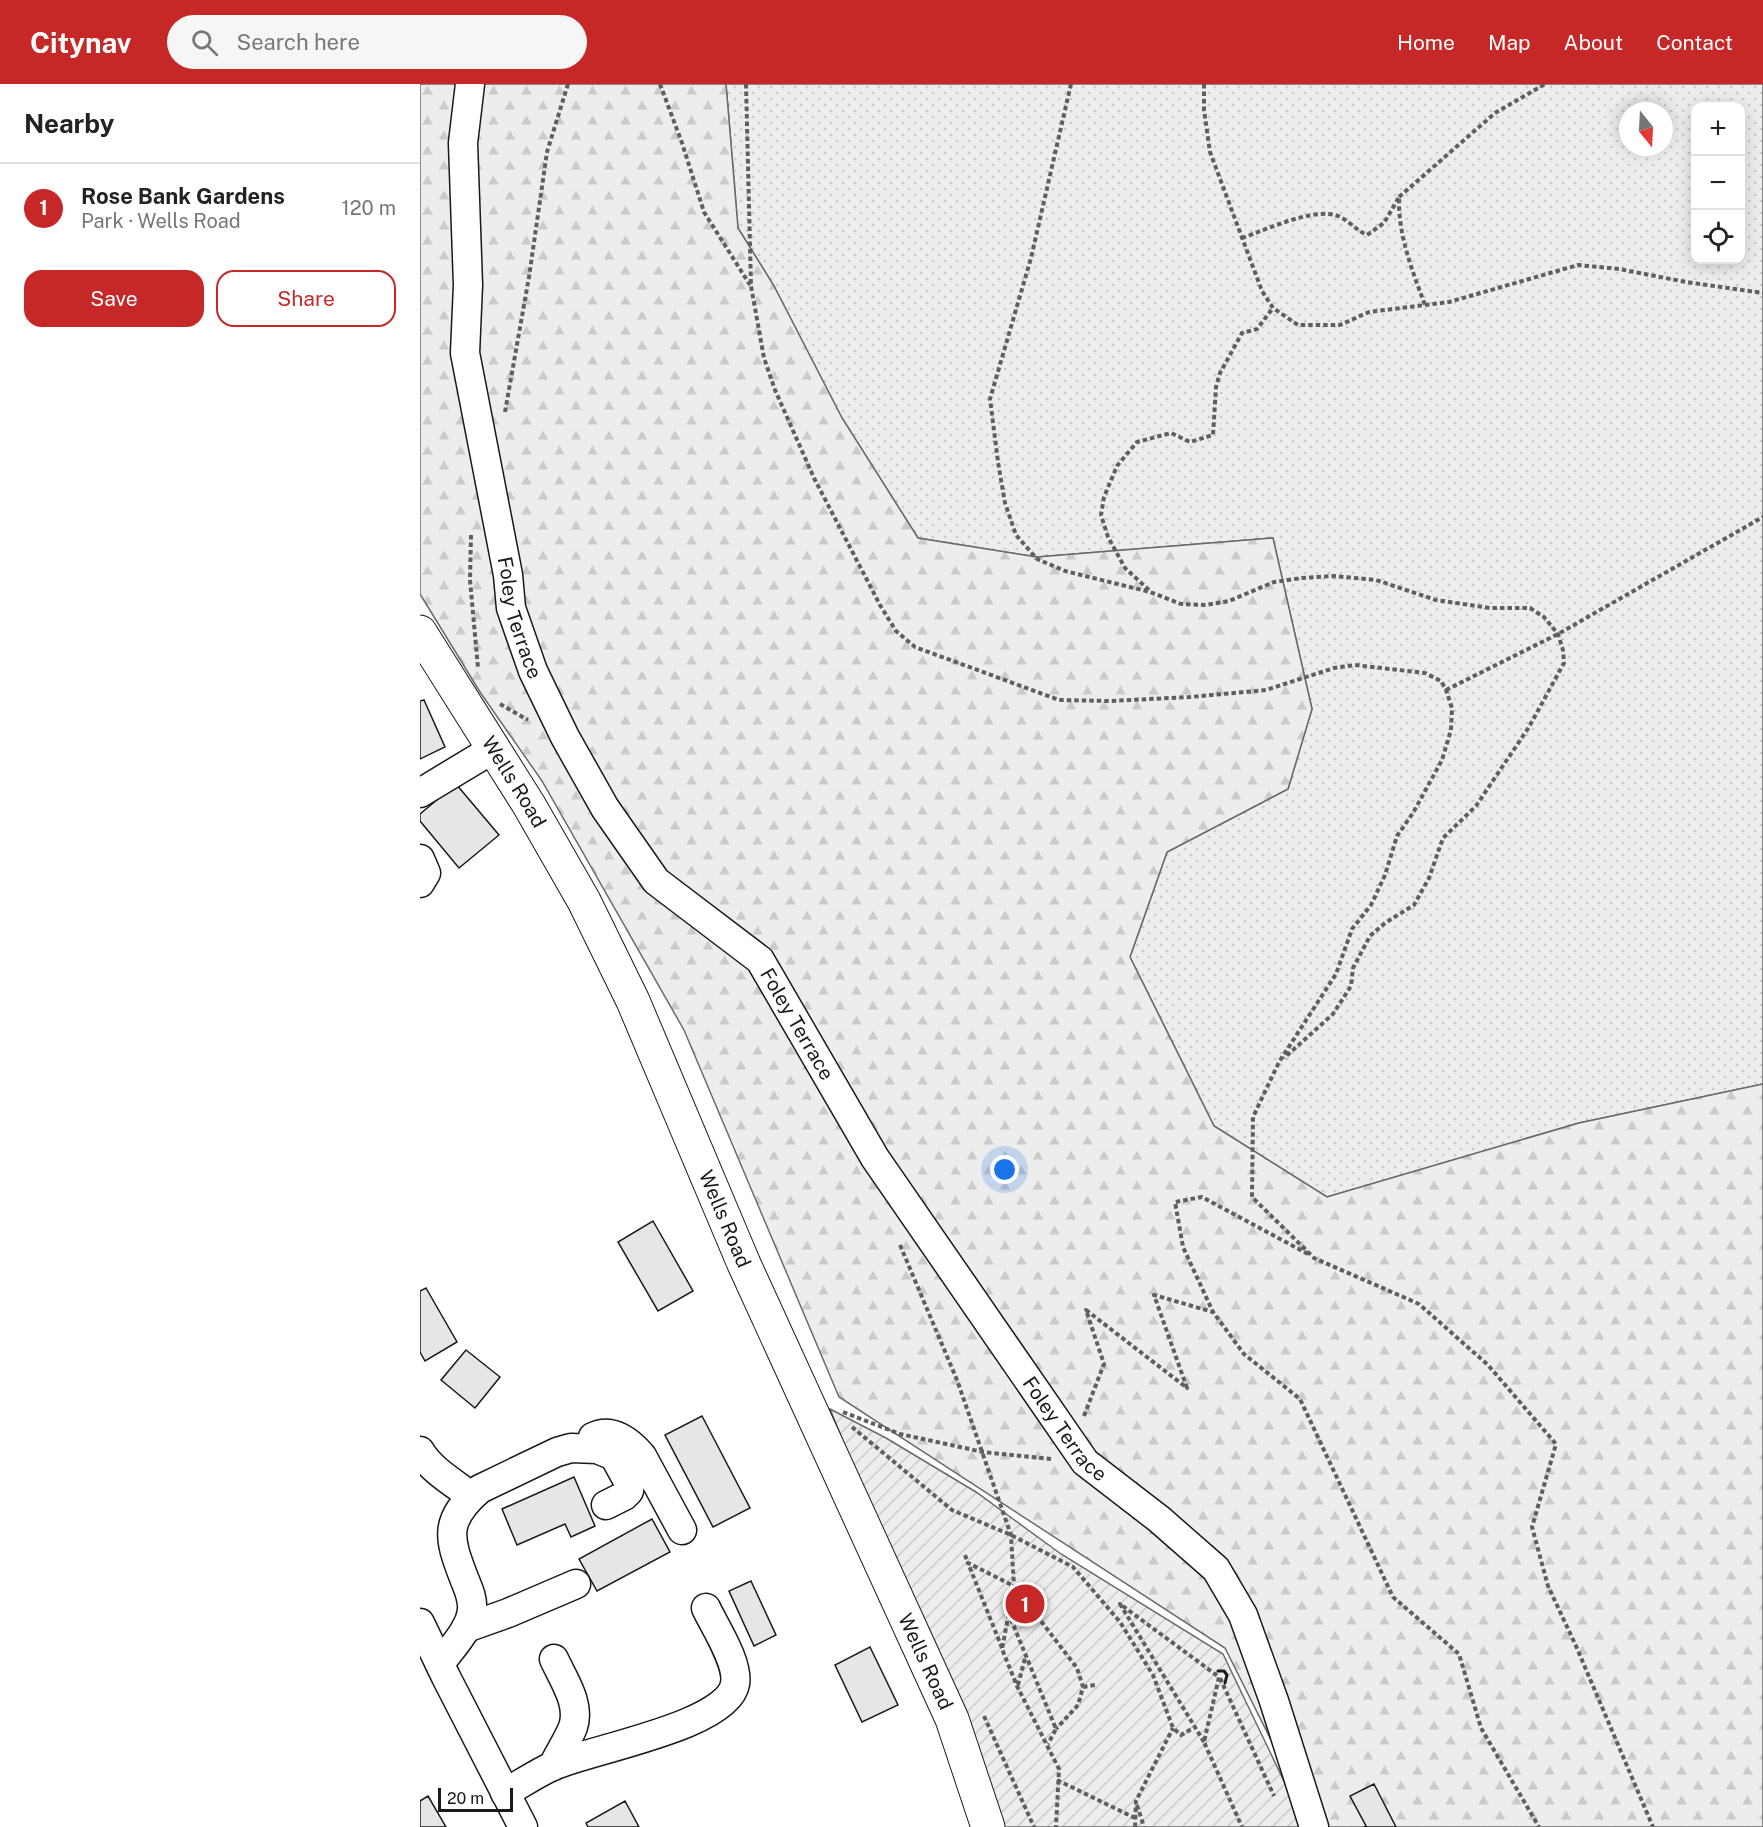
<!DOCTYPE html>
<meta charset="utf-8">
<style>
:root{--surface:#fff;--page:#f6f6f6;--text:#222;--muted:#767676;--line:#e0e0e0;--accent:#c62828}
body{margin:0;font-family:"Public Sans",sans-serif;background:var(--page);color:var(--text)}
.controls{position:absolute;right:18px;top:18px;display:grid;overflow:hidden;border-radius:12px;box-shadow:0 3px 15px #0003}
.controls button{width:54px;height:54px;display:grid;place-items:center;padding:0;border:0;border-bottom:2px solid var(--line);background:var(--surface);color:var(--text);font:30px sans-serif}
.compass{position:absolute;left:1199px;top:18px;width:54px;height:54px;border-radius:50%;background:var(--surface);box-shadow:0 3px 15px #0003;rotate:162deg}
.scale{position:absolute;left:18px;bottom:15px;width:75px;box-sizing:border-box;padding-left:6px;border:3px solid #1a1a1a;border-top:0;font-size:16px;line-height:21px;white-space:nowrap;color:#1a1a1a;-webkit-text-stroke:4px #fff;paint-order:stroke}
.you{position:absolute;left:585px;top:1086px;width:21px;height:21px;margin:-15px;border:4px solid #fff;border-radius:50%;background:#1a73e8;box-shadow:0 0 0 9px #1a73e833}
.badge{display:grid;place-items:center;width:39px;height:39px;border-radius:50%;background:var(--accent);color:#fff;font-size:20px;font-weight:700}
.pin{position:absolute;translate:-50% -50%;border:3px solid #fff;box-shadow:0 2px 6px #0006}
.list{margin:0;padding:0;list-style:none}
h2{display:flex;justify-content:space-between;align-items:center;height:78px;margin:0;padding:0 24px;font-size:26px}
h2 small{font-size:20px;font-weight:400;color:var(--muted)}
.list li{display:grid;grid-template-columns:39px 1fr auto;gap:18px;align-items:center;box-sizing:border-box;height:90px;padding:0 24px;border-top:2px solid var(--line)}
.list b{display:block;font-size:22px;white-space:nowrap}
.list p{margin:0;font-size:20px;white-space:nowrap;color:var(--muted)}
.list em{font-size:20px;font-style:normal;color:var(--muted)}
.actions{display:flex;gap:12px;padding:18px 24px}
.actions a{flex:1;padding:14px 0;border:2px solid var(--accent);border-radius:18px;text-align:center;font-size:21px;color:var(--accent)}
.actions .main{background:var(--accent);color:#fff}
.icon{flex:none;width:33px;height:33px;fill:none;stroke:currentColor;stroke-width:2;stroke-linecap:round;stroke-linejoin:round}
.map{position:relative;flex:none;width:1343px;height:1743px;overflow:hidden}
header{display:flex;align-items:center;gap:36px;box-sizing:border-box;height:84px;padding:0 30px;background:var(--accent);color:#fff}
header strong{font-size:28px}
nav{display:flex;gap:33px;margin-inline-start:auto;font-size:21px}
.search{width:420px;height:54px;background:var(--page);display:flex;align-items:center;gap:15px;box-sizing:border-box;padding:0 21px;border-radius:33px;color:var(--muted);font-size:22px}
main{display:flex}
aside{flex:1;background:var(--surface)}
.map>svg:first-child{display:block}
.grass{fill:url(#grass-dots);stroke:#6a6a6a;stroke-width:1.5;fill-rule:evenodd}
.forest{fill:url(#forest-firs);stroke:#6a6a6a;stroke-width:1.5}
.garden{fill:url(#garden-furrows);stroke:#6a6a6a;stroke-width:1.5}
.building{fill:#e6e6e6;stroke:#1a1a1a;stroke-width:1.5}
.lines{fill:none;stroke-linecap:round;stroke-linejoin:round}
.minor-casing{stroke:#1a1a1a;stroke-width:31}
.highway-casing{stroke:#1a1a1a;stroke-width:35}
.path{stroke:#5f5f5f;stroke-width:4;stroke-dasharray:4.5 3;stroke-linecap:butt}
.minor{stroke:#fff;stroke-width:28}
.highway{stroke:#fff;stroke-width:33}
.wall{stroke:#1a1a1a;stroke-width:3}
.labels{text-anchor:middle;stroke-width:4.5;stroke-linejoin:round;paint-order:stroke}
.street-label{font-size:20px;fill:#1a1a1a;stroke:#fff}
</style>
<header>
<strong>Citynav</strong>
<div class="search"><svg class="icon" aria-label="search" viewBox="0 0 24 24"><circle cx="10" cy="10" r="6"/><path d="M15 15l6 6"/></svg>Search here</div>
<nav><a>Home</a><a>Map</a><a>About</a><a>Contact</a></nav>
</header>
<main>
<aside>
<h2>Nearby<small></small></h2>
<ul class="list">
<li><span class="badge">1</span><div><b>Rose Bank Gardens</b><p>Park · Wells Road</p></div><em>120 m</em></li>
</ul>
<div class="actions"><a class="main">Save</a><a>Share</a></div>
</aside>
<div class="map">
<svg width="1343" height="1743" viewBox="0 0 1343 1743">
<defs>
<pattern id="grass-dots" width="8" height="8" patternUnits="userSpaceOnUse" patternTransform="scale(1.5)"><rect width="8" height="8" fill="#ededed"/><path d="M2 2h.1M6 6h.1" fill="none" stroke="#cbcbcb" stroke-width="1.8" stroke-linecap="round"/></pattern>
<pattern id="forest-firs" width="22" height="20" patternUnits="userSpaceOnUse" patternTransform="scale(1.5)"><rect width="22" height="20" fill="#ededed"/><path d="M5 1l3.5 6h-7zM16 11l3.5 6h-7z" fill="#cbcbcb"/></pattern>
<pattern id="garden-furrows" width="10" height="10" patternUnits="userSpaceOnUse" patternTransform="scale(1.5)"><rect width="10" height="10" fill="#ededed"/><path d="M-1 1l2-2M0 10L10 0M9 11l2-2" fill="none" stroke="#cbcbcb"/></pattern>
</defs>
<rect width="100%" height="100%" fill="#fff"/>
<path class="grass" d="M306,0H1343V1000L1159,1039L907,1113L794,1042L710,873L747,768L868,705L892,625L853,454L617,473L498,454L422,334L354,202L318,144ZM1276,22H1320V176H1276ZM1208,27H1244V63H1208Z"/>
<path class="forest" d="M0,0H306L318,144L354,202L422,334L498,454L617,473L853,454L892,625L868,705L747,768L710,873L794,1042L907,1113L1159,1039L1343,1000V1743H900L880,1714L805,1564L419,1313L264,946L122,697L60,608L0,510Z"/>
<path class="garden" d="M410,1325L466,1354L556,1408L641,1470L803,1570L886,1743H579Z"/>
<path class="building" d="M4,616L25,663L0,675V617Z
M36,700L79,751L39,784L0,737V730Z
M233,1137L273,1207L238,1227L198,1158Z
M6,1204L37,1258L5,1277L0,1268V1207Z
M46,1266L80,1293L55,1324L21,1296Z
M282,1332L330,1424L293,1443L245,1351Z
M154,1393L175,1442L151,1453L145,1440L97,1461L82,1425Z
M232,1435L250,1468L177,1507L159,1475Z
M331,1497L356,1551L334,1562L309,1507Z
M450,1563L478,1621L442,1638L415,1581Z
M954,1700L976,1743H944L946,1742L930,1712Z
M8,1712L26,1743H0V1717Z
M205,1717L219,1743H168L166,1739Z"/>
<g class="lines">
<defs>
<g id="minor">
<path id="s1" d="M50,0L43,59L48,201L45,269L88,491L91,524L113,587L145,653L185,724L236,797L340,876L455,1074L665,1378L739,1435L796,1485L823,1531L854,1617L894,1743"/>
<path d="M0,709L73,665"/>
<path d="M0,775L6,789L0,799"/>
<path d="M173,1353C192,1343 210,1358 222,1372L262,1446"/>
<path d="M0,1367C11,1386 34,1399 51,1412"/>
<path d="M0,1539L26,1593L103,1743"/>
<path d="M46,1544L88,1529L156,1500"/>
<path d="M20,1580C31,1564 51,1545 52,1525C53,1514 48,1504 44,1494C28,1453 24,1436 60,1405L137,1368L151,1364L177,1365L194,1372L210,1401L209,1407L204,1412L186,1421"/>
<path d="M133,1682C139,1669 148,1656 153,1643C161,1620 143,1595 134,1575"/>
<path d="M85,1709C101,1700 117,1689 133,1682C171,1665 308,1642 315,1600C319,1579 295,1543 286,1524"/>
</g>
<g id="highway">
<path id="s2" d="M0,548L109,721L164,817L213,917L324,1180L532,1635L568,1743"/>
</g>
</defs>
<use href="#minor" class="minor-casing"/>
<use href="#highway" class="highway-casing"/>
<path class="path" d="M240,0L262,59L284,128L330,201
M326,0L331,202L344,274L355,306L394,394L460,521L476,547L495,563L639,616L690,617L770,613L846,606L914,584L935,581L1005,589L1021,597L1026,606L1032,624L1031,646L1022,676L993,729L977,752L965,791L951,821L932,845L916,890L859,978L833,1033L832,1113L894,1174L999,1220L1068,1281L1136,1360L1112,1443L1128,1502L1156,1562L1233,1743
M651,0L611,174L570,315L578,378L585,419L596,451L617,475L645,487L730,508L761,520L786,521L809,517L854,498L882,494L914,492L956,496L1016,516L1070,524H1110L1124,533L1138,550L1143,566L1144,579L1109,643L1056,722L1023,754L1009,794L994,821L965,839L950,852L933,884L931,902L913,930L864,974
M784,0V26L790,68L842,207L853,224L878,241H920L949,228L1029,218L1158,181L1199,185L1266,198L1343,209
M979,113L1075,29L1125,0
M822,154C845,146 898,121 920,133C930,138 935,145 947,151L964,139L979,113C978,151 992,186 1005,221
M85,328L109,193L127,68L148,0
M51,451L50,496L58,584
M729,506L705,484L688,453L681,431L684,413L697,382L717,358L751,349L770,358L793,351L796,303L800,289L822,249L837,245L853,224
M1026,606L1138,550L1343,433
M80,620L108,636
M480,1161L537,1296L591,1451L594,1502L582,1565L597,1602L639,1685L636,1743
M888,1170L782,1113L755,1118L763,1163L793,1228L824,1270L880,1315L973,1513L1039,1570L1061,1644L1119,1743
M423,1328L480,1350L563,1368L631,1375
M664,1332L684,1280L666,1226L767,1304L734,1211L793,1228
M432,1343L532,1426L591,1451L653,1483L700,1538L733,1591L753,1644L761,1651L775,1643
M545,1471L548,1479
M588,1528L636,1645L628,1660
M582,1564L548,1479L594,1502L657,1584L663,1603L658,1621L636,1645
M800,1594L854,1712
M598,1601L605,1574
M663,1603L675,1601
M564,1632L614,1743
M784,1658L700,1520L799,1593L784,1658L822,1743
M637,1696L715,1734
M717,1721L724,1743
M715,1743L716,1717L753,1644"/>
<use href="#minor" class="minor"/>
<use href="#highway" class="highway"/>
<path class="wall" d="M798,1587H804L807,1591L805,1599"/>
</g>
<g class="labels">
<g class="street-label">
<text dy="7" stroke="none"><textPath href="#s1" startOffset="540">Foley Terrace</textPath></text>
<text dy="7" stroke="none"><textPath href="#s2" startOffset="177">Wells Road</textPath></text>
<text dy="7" stroke="none"><textPath href="#s1" startOffset="1044">Foley Terrace</textPath></text>
<text dy="7" stroke="none"><textPath href="#s2" startOffset="663">Wells Road</textPath></text>
<text dy="7" stroke="none"><textPath href="#s1" startOffset="1530">Foley Terrace</textPath></text>
<text dy="7" stroke="none"><textPath href="#s2" startOffset="1149">Wells Road</textPath></text>
</g>
</g>
</svg>
<div class="controls">
<button>+</button>
<button>−</button>
<button><svg class="icon" aria-label="locate" viewBox="0 0 24 24"><circle cx="12" cy="12" r="6"/><path d="M12 2v4M12 18v4M2 12h4M18 12h4"/></svg></button>
</div>
<svg class="compass" viewBox="-18 -18 36 36"><path d="M0-13l5 13h-10z" fill="#e53935"/><path d="M0 13l5-13h-10z" fill="#767676"/></svg>
<div class="scale">20 m</div>
<div class="you"></div>
<div class="pin badge" style="left:605px;top:1520px">1</div>
</div>
</main>
